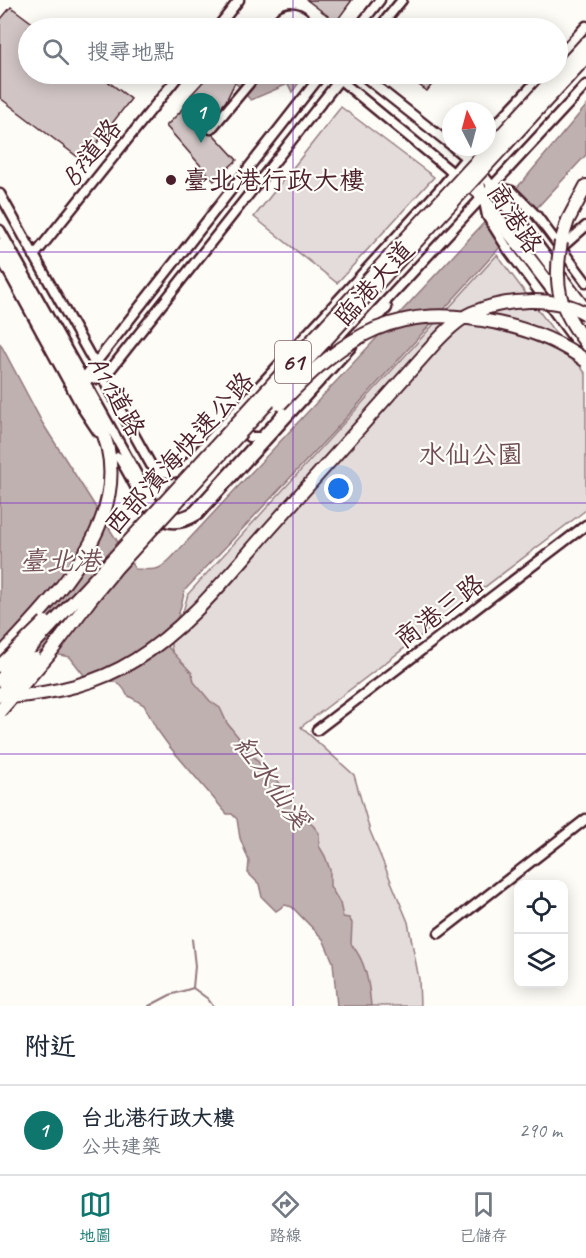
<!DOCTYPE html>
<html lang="zh-TW">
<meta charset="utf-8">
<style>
:root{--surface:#fff;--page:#f2f2f3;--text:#1f2937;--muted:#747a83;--line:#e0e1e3;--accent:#0f766e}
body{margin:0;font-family:Caveat,"LXGW WenKai TC",sans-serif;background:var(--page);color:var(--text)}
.controls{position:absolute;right:18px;bottom:18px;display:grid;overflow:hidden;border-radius:12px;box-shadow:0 3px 15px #0003}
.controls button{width:54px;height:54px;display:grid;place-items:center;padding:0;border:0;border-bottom:2px solid var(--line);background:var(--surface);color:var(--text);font:30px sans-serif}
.compass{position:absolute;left:442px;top:102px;width:54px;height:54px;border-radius:50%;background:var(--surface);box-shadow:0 3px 15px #0003;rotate:354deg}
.you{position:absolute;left:339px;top:489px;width:21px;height:21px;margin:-15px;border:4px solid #fff;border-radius:50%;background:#1a73e8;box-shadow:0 0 0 9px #1a73e833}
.badge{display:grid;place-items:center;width:39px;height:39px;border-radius:50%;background:var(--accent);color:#fff;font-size:20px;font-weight:700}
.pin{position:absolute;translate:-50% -50px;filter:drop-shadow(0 2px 3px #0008)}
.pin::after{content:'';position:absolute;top:32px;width:21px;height:18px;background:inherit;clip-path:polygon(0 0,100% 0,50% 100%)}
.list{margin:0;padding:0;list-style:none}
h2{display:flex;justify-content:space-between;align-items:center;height:78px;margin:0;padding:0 24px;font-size:26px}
h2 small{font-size:20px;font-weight:400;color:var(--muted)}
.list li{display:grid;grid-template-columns:39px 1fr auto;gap:18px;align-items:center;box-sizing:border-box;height:90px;padding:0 24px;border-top:2px solid var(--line)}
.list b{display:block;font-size:22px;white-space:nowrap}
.list p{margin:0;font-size:20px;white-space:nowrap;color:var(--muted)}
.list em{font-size:20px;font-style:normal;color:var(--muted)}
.icon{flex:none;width:33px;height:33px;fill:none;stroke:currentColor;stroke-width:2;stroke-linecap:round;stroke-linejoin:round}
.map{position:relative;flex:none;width:586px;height:1006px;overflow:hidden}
.search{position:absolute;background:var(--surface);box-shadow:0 3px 15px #0003;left:18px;right:18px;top:18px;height:66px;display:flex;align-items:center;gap:15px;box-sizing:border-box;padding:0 21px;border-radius:33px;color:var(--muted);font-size:22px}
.sheet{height:168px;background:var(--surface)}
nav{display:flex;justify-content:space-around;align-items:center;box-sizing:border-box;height:84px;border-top:2px solid var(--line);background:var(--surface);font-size:16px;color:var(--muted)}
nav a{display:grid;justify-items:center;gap:3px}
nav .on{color:var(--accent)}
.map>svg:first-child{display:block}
.green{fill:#e3dcda;stroke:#967e82;stroke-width:1.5}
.water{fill:#c0b1b1;stroke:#91777b;stroke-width:1.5}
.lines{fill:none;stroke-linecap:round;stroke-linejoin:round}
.stream{stroke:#91777b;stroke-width:2}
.building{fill:#d0c5c4;stroke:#4a1f2b;stroke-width:1.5}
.minor-casing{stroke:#4a1f2b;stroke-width:13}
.highway-casing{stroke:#4a1f2b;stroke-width:16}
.minor{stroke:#fdfcf7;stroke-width:8}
.highway{stroke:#fdfcf7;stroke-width:12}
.highway-bridge-casing{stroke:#4a1f2b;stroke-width:16;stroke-linecap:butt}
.highway-bridge{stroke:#fdfcf7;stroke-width:12}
.grid{fill:none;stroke:#7b2cbf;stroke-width:1.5;stroke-opacity:0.55}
.poi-dot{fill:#4a1f2b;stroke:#fdfcf7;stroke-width:2}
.labels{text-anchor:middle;stroke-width:4.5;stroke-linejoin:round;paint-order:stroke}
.shield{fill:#fdfcf7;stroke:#806168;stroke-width:1.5}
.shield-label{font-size:24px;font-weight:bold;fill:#4a1f2b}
.street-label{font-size:26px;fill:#4a1f2b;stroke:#fdfcf7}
.poi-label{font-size:26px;fill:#4a1f2b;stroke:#fdfcf7;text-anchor:start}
.park-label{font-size:26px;fill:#704e57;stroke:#fdfcf7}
.water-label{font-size:27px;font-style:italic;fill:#73525a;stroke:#fdfcf7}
</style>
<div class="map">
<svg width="586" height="1006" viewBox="0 0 586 1006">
<rect width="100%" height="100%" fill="#fdfcf7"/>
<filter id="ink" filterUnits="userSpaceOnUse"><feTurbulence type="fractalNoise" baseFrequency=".0167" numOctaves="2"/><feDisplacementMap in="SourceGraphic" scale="12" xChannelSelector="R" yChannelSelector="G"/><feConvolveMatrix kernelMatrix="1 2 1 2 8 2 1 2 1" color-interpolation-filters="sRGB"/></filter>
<g filter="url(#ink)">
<path class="green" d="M341,107L434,177L337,283L254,217Z
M497,255L586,374V510L301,727L354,775L370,831L408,922L419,979L420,1006H367L173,656L169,635L181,619L188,594Z"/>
<path class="water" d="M239,74H301L304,76L292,92L288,84L251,100C245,95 242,87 235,83Z
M586,106V155L493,255L335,430L185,590L178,617L166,632V645L192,673L194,682L210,701L220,708L227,723L263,768L275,776L294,806L307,818L319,833V846L325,856L330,870V886L340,903L343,917L349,918L352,923L351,944C366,961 369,983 371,1006H337L333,962L323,939L292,907L285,905L276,911L262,897L259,884L248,873L249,861L240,838L237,819L232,814H227L169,746L156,728L144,705L127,695C120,677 105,680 90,683L70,657L0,644V343L43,424L135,569C161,571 161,569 178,551L523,181Z"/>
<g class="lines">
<path class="stream" d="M192,939L195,966L193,988L208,999L213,1006
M149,1006L170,995L193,988"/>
</g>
<path class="building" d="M307,0H352L336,22Z
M11,7L39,28H28V74H98L131,99L83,161L0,98V20Z
M210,74H239L226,101L205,127L207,133L214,135L237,160L214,181L166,126L180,112L191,95Z
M404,74H440L427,91Z"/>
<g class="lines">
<defs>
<path id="minor" d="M217,28L239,0
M275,28C279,7 305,8 309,28
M358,28L380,0
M379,28L402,0
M558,57L586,26
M361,74L451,145
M338,75L339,79L481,196
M211,129L257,74
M487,134L543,74
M453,147L477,167L492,186L512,191L536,215L586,282
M478,172L487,216L509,251L586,355
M0,194L151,465C161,474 173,476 184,468L440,189L475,147
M0,230L154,505C165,520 179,520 194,511L321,371
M561,248L586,226
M34,256L180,74
M0,257L84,411L98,432
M365,332L387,308
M350,340L586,85
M83,379H103L344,74
M83,379L322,74
M239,428L249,437H261
M118,457C140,487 151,545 198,515L352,346
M317,730L586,525
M439,933L586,819"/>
<path id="highway" d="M492,186L586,311
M481,196L586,332
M561,242L568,220L586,186
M0,245L99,423C142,513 56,595 0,656"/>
</defs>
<use href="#minor" class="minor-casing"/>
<use href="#highway" class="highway-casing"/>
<use href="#minor" class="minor"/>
<use href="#highway" class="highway"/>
<defs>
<path id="highway-bridge" d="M561,242C553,286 559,308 586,343
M280,404C347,333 398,301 498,323C530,330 560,341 586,361
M0,666L45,622
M0,680L93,581L307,346L586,43
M0,695L35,659
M10,697C55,693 97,684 135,660C186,629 227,577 266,533C322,470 379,406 435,343C446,331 457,320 472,313C504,299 555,295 586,314
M0,711L49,654L90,600L117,567L586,57"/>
</defs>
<use href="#highway-bridge" class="highway-bridge-casing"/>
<use href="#highway-bridge" class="highway-bridge"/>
</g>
</g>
<path class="grid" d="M293,0V28M293,74V1006M0,252H586M0,503H586M0,754H586"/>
<circle class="poi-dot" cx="171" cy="180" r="6"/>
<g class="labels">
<rect class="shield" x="275" y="341" width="36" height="42" rx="4.5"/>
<g class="shield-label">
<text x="293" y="370">61</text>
</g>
<g class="street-label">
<text transform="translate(91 152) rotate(-51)" y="9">B7道路</text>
<text transform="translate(515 218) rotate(57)" y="9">商港路</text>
<text transform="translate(374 283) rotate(-48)" y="9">臨港大道</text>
<text transform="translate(117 396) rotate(61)" y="9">A11道路</text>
<text transform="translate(179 453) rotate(-48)" y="9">西部濱海快速公路</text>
<text transform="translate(439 611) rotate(-37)" y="9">商港三路</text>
</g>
<g class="poi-label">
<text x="183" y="189">臺北港行政大樓</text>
</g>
<g class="park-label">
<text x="471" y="463">水仙公園</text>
</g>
<g class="water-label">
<text x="60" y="570">臺北港</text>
<text transform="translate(272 782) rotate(54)" y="9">紅水仙溪</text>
</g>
</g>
</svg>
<div class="controls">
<button><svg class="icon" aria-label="locate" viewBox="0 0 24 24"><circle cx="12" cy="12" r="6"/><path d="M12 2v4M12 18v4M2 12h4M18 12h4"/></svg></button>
<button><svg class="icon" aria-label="layers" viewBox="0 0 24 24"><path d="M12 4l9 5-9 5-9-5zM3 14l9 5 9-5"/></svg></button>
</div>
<svg class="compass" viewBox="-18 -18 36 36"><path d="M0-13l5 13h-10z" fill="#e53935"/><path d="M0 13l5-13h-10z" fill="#747a83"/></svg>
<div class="you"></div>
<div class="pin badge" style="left:201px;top:143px">1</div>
<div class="search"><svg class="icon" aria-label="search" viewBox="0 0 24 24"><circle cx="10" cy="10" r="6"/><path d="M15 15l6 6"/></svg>搜尋地點</div>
</div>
<section class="sheet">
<h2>附近<small></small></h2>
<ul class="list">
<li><span class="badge">1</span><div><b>台北港行政大樓</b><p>公共建築</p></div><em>290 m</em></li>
</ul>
</section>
<nav>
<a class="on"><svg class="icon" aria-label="map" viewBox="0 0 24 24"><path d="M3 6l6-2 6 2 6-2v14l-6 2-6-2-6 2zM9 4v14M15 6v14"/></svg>地圖</a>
<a><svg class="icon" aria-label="directions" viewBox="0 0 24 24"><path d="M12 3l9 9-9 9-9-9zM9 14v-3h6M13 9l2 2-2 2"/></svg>路線</a>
<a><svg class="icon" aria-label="saved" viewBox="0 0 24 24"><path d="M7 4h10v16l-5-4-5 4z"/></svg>已儲存</a>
</nav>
